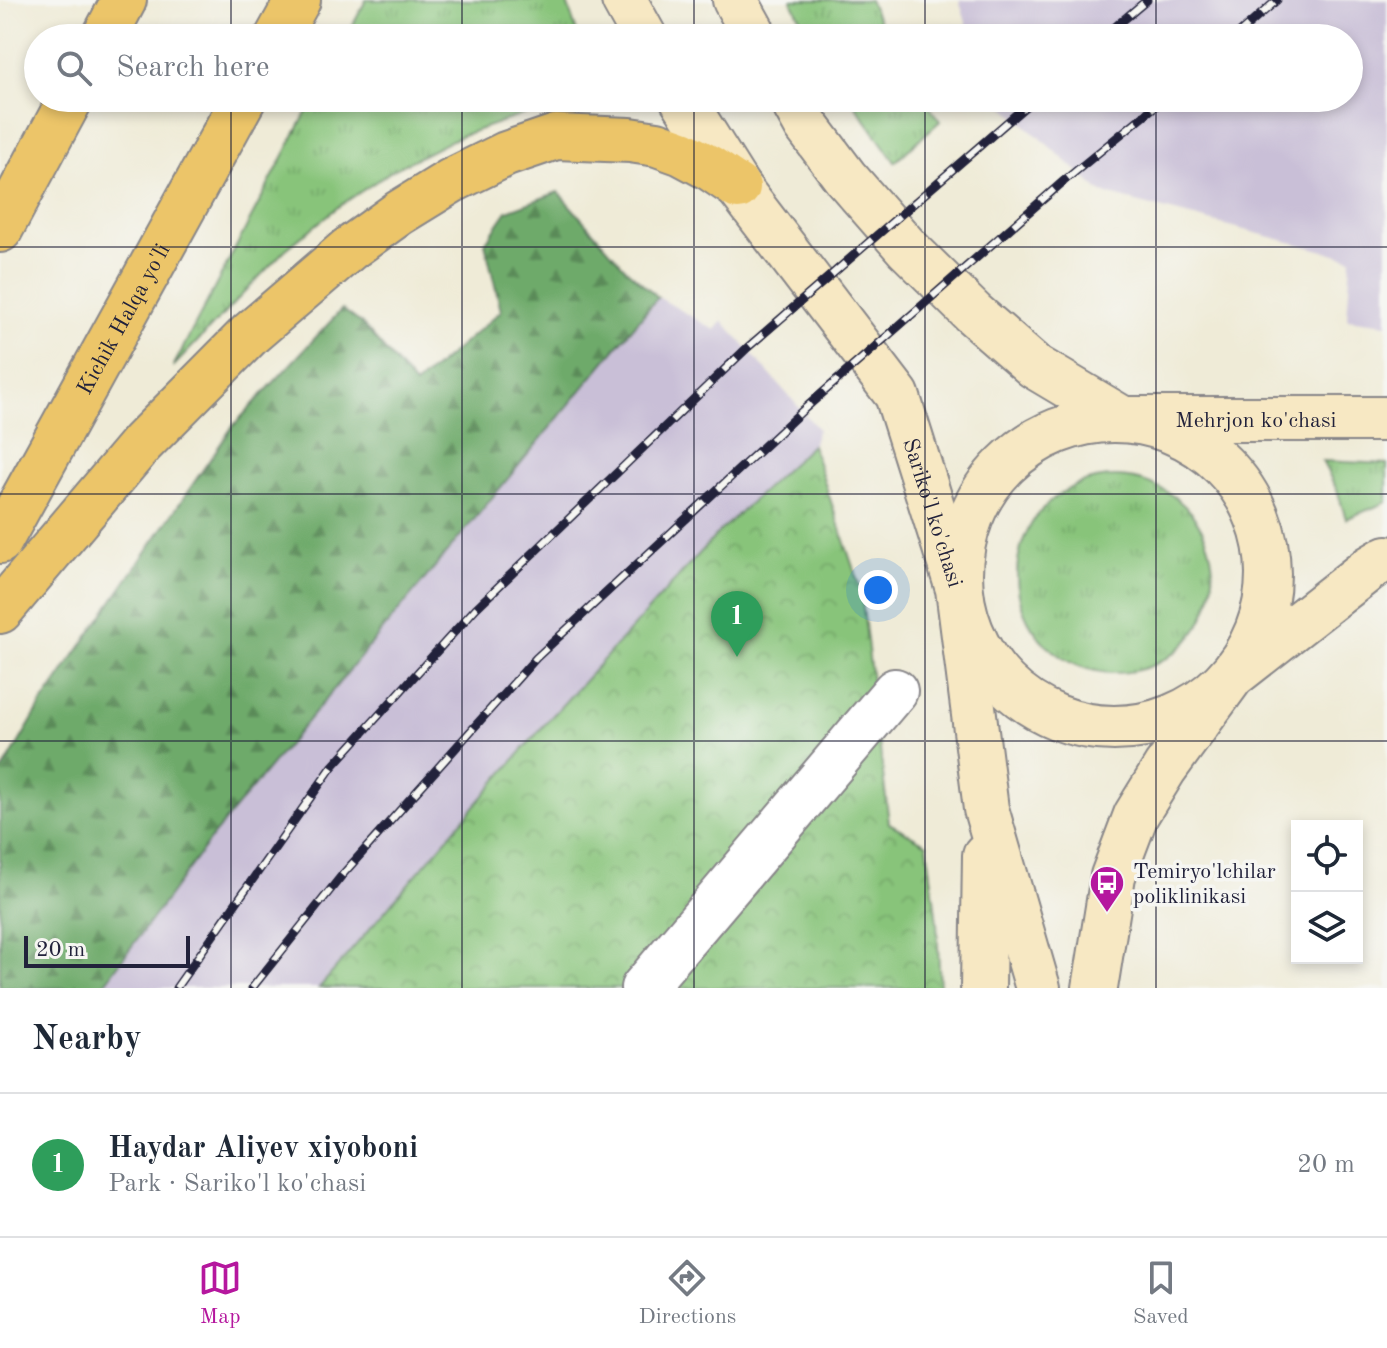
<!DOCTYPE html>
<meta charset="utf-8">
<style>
:root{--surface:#fff;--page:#f2f2f3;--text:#1f2937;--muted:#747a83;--line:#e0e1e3;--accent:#b5179e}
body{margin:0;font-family:"Old Standard TT",serif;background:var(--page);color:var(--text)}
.controls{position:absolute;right:24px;bottom:24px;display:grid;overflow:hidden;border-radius:0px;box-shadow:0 4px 12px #0003}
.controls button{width:72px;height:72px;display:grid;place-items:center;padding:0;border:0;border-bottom:2px solid var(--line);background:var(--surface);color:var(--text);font:40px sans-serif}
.scale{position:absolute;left:24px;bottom:20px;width:166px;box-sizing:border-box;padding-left:8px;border:4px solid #22223b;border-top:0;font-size:22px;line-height:28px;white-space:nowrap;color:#22223b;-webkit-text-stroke:6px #f6f6f2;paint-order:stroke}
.you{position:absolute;left:878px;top:590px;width:28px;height:28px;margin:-20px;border:6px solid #fff;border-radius:50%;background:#1a73e8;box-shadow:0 0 0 12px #1a73e833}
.badge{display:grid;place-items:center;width:52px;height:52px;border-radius:50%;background:var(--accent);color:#fff;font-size:26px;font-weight:700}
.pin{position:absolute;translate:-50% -66px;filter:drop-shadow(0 2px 4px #0008)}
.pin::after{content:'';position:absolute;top:42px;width:28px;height:24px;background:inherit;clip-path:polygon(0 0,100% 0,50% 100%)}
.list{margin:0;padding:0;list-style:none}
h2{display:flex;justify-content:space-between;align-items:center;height:104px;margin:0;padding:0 32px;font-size:34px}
h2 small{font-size:26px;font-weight:400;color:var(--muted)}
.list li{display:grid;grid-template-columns:52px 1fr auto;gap:24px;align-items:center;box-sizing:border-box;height:144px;padding:0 32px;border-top:2px solid var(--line)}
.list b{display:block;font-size:30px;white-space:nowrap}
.list p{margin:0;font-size:26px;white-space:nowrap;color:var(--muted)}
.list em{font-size:26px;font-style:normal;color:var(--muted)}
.icon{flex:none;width:44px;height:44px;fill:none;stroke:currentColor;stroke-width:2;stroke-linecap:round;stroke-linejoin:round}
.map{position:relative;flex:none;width:1387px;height:988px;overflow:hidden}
.search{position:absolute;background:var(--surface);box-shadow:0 4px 12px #0003;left:24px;right:24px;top:24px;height:88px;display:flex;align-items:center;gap:20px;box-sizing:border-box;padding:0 28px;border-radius:44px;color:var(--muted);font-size:30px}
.sheet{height:248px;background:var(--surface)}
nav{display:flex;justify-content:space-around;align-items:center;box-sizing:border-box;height:112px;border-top:2px solid var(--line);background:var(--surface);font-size:22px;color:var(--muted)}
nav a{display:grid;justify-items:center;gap:4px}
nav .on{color:var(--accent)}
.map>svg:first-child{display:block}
.industrial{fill:#c9bfd7}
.grass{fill:url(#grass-tufts);stroke:#55735a;stroke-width:2}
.forest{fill:url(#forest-firs);stroke:#486652;stroke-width:2}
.park{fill:url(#park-crowns);stroke:#55735a;stroke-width:2}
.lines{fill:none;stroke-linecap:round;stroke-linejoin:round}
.street-casing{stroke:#888689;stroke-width:48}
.secondary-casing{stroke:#888689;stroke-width:48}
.highway-casing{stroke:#888689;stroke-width:48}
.street{stroke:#fff;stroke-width:44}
.secondary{stroke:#f7e8c3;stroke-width:44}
.highway{stroke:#ecc569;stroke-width:44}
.rail-casing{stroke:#22223b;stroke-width:9}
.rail{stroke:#f6f6f2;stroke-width:6;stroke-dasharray:18;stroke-linecap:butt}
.grid{fill:none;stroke:#22223b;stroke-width:2;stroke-opacity:0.55}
.labels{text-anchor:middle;stroke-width:7;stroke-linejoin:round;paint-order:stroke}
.street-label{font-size:22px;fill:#22223b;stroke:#f6f6f2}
.poi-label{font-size:22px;fill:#22223b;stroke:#f6f6f2;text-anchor:start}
</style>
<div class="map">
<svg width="1387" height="988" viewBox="0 0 1387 988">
<defs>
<pattern id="grass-tufts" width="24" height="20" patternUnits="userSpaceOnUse" patternTransform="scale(2)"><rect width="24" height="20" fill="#88c47a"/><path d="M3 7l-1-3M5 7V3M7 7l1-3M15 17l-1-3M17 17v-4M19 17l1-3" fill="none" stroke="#75a86a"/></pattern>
<pattern id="forest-firs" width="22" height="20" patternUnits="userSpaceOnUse" patternTransform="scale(2)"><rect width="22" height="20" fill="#6eaa6a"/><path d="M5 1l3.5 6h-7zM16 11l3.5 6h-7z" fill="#5a8a58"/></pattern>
<pattern id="park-crowns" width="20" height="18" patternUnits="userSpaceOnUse" patternTransform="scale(2)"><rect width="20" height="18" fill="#88c47a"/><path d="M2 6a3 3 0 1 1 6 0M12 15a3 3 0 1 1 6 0" fill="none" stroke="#75a86a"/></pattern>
</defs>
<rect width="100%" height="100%" fill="#f6f6f2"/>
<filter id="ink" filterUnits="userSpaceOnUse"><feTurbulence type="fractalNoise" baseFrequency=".0125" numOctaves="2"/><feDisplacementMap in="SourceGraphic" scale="16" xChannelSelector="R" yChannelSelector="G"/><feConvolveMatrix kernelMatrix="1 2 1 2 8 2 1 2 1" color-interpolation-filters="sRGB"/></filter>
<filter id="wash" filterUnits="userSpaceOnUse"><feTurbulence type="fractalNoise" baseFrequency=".006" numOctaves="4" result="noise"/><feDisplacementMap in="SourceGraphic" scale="32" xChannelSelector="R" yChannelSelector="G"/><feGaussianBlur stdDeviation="1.8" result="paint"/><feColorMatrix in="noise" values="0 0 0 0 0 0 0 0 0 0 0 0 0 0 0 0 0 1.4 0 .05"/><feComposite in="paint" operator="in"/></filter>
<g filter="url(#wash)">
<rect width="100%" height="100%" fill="#efebd7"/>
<path class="industrial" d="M959,0H1387V324L1347,319L1351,258L1102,193L995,98H1349V38H971Z
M658,297L715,330L723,321L818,429L812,445L719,532L545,724L319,988H101L215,833Z"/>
<path class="grass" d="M366,0H566L579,38H346Z
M791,0H869L887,38H811Z
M314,98H593L549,106L460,136L393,170L338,207L285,250L173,367Z
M850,98H923L940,121L895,162Z
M1322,461L1387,464V502L1346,519L1337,490Z
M1017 575a98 98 0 1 1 196 0a98 98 0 1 1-196 0Z"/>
<path class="forest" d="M558,192L627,270L658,297L215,833L101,988H0V775L42,703L233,426L342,309L362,324L415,385L501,311L485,243L507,211Z"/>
<path class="park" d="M812,445L861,591L889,823L927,844L937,922L940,988H319L545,724L719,532Z"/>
</g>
<g filter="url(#ink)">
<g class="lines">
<defs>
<path id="street" d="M643,988L895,691"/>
<g id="secondary">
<path d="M624,0L645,38"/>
<path d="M735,0L756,38"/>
<path id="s1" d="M682,98L738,187L897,395L958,589L986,809L1038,988"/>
<path id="s2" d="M791,98L806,125L845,177L907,248L973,313L1034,366L1123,419H1387"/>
<circle cx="1114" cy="574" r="154"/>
<path d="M983,988L985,855"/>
<path d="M1095,988L1113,876L1136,815L1165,768L1232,676L1370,568L1387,558"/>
</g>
<g id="highway">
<path d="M104,38L124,0"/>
<path d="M277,38L298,0"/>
<path d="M0,230L71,98"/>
<path id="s3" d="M0,541L244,98"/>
<path d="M0,611L142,443L251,333L349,249L399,213L451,181L506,154L556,137L630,140L657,144L682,153L710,168L738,187"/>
</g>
</defs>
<use href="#street" class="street-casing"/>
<use href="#secondary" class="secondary-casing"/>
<use href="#highway" class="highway-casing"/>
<use href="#street" class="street"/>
<use href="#secondary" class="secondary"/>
<use href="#highway" class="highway"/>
<defs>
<path id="rail" d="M1102,38L1147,0
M1234,38L1277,0
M176,988L332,767L476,608L747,348L1035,98
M252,988L343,874L536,658L802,411L1065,180L1165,98"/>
</defs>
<use href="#rail" class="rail-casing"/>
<use href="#rail" class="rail"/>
</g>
</g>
<path class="grid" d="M231,0V38M462,0V38M694,0V38M925,0V38M1156,0V38M231,98V988M462,98V988M694,98V988M925,98V988M1156,98V988M0,247H1387M0,494H1387M0,741H1387"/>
<defs>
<symbol id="bus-pin" viewBox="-11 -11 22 30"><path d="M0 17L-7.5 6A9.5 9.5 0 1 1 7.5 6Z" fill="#b5179e" stroke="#f6f6f2"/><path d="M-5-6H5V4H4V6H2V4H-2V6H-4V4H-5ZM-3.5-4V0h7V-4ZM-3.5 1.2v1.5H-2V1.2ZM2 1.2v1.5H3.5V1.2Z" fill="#fff"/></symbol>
</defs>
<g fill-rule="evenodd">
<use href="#bus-pin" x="1087" y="863" width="40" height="54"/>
</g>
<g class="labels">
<g class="street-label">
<text dy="8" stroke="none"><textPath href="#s3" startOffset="254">Kichik Halqa yo'li</textPath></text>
<text dy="8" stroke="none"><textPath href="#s2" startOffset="600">Mehrjon ko'chasi</textPath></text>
<text dy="8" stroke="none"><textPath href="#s1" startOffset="490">Sariko'l ko'chasi</textPath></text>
</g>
<g class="poi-label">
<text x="1133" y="878">Temiryo'lchilar<tspan x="1133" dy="25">poliklinikasi</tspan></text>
</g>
</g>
</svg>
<div class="controls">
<button><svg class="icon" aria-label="locate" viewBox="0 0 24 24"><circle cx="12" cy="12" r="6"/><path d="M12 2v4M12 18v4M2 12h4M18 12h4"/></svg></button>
<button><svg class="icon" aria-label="layers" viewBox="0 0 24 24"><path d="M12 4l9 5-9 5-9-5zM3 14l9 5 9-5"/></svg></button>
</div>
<div class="scale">20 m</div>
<div class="you"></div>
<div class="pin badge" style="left:737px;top:657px;background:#2e9e5b">1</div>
<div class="search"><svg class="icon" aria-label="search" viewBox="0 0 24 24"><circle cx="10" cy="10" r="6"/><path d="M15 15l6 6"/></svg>Search here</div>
</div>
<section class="sheet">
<h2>Nearby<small></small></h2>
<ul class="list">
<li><span class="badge" style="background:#2e9e5b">1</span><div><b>Haydar Aliyev xiyoboni</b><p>Park · Sariko'l ko'chasi</p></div><em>20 m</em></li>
</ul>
</section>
<nav>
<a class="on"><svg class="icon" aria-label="map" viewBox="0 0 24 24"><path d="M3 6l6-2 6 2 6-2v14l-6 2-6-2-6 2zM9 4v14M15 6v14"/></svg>Map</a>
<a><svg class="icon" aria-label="directions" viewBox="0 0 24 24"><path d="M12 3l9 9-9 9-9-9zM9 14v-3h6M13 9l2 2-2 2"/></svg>Directions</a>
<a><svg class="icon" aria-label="saved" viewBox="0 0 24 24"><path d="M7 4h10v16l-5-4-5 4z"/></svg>Saved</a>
</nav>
